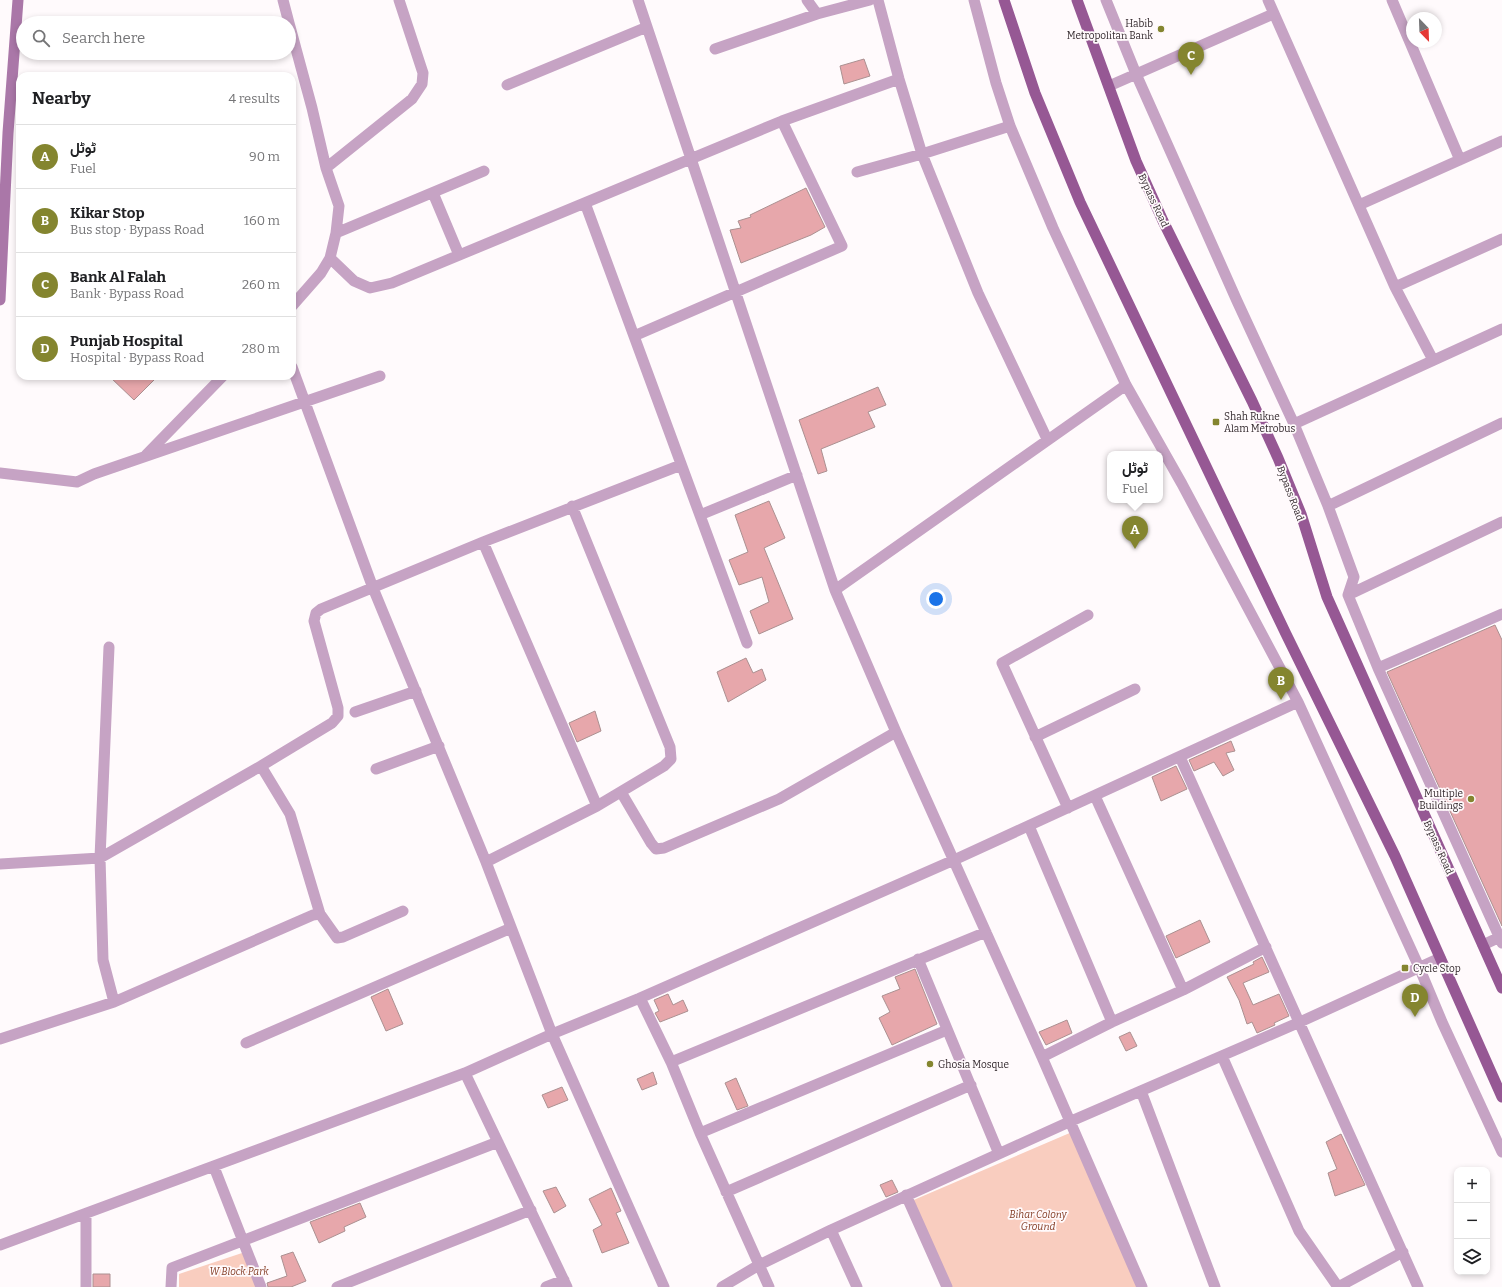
<!DOCTYPE html>
<meta charset="utf-8">
<style>
:root{--surface:#fff;--page:#f2f2f2;--text:#202124;--muted:#757577;--line:#e0e0e0;--accent:#84852f}
body{margin:0;font-family:Bitter,Vazirmatn,serif;background:var(--page);color:var(--text)}
.controls{position:absolute;right:12px;bottom:12px;display:grid;overflow:hidden;border-radius:8px;box-shadow:0 2px 6px #0003}
.controls button{width:36px;height:36px;display:grid;place-items:center;padding:0;border:0;border-bottom:1px solid var(--line);background:var(--surface);color:var(--text);font:20px sans-serif}
.compass{position:absolute;left:1406px;top:12px;width:36px;height:36px;border-radius:50%;background:var(--surface);box-shadow:0 2px 6px #0003;rotate:157deg}
.you{position:absolute;left:936px;top:599px;width:14px;height:14px;margin:-10px;border:3px solid #fff;border-radius:50%;background:#1a73e8;box-shadow:0 0 0 6px #1a73e833}
.badge{display:grid;place-items:center;width:26px;height:26px;border-radius:50%;background:var(--accent);color:#fff;font-size:13px;font-weight:700}
.pin{position:absolute;translate:-50% -33px;filter:drop-shadow(0 1px 2px #0008)}
.pin::after{content:'';position:absolute;top:21px;width:14px;height:12px;background:inherit;clip-path:polygon(0 0,100% 0,50% 100%)}
.popup{position:absolute;left:1107px;top:451px;width:56px;height:52px;box-sizing:border-box;display:grid;place-content:center;border-radius:8px;background:var(--surface);filter:drop-shadow(0 1px 3px #0005);font-size:13px;white-space:nowrap;color:var(--muted)}
.popup b{font-size:15px;color:var(--text)}
.popup::after{content:'';position:absolute;left:50%;top:100%;margin-left:-8px;border:8px solid transparent;border-top-color:var(--surface)}
.list{margin:0;padding:0;list-style:none}
h2{display:flex;justify-content:space-between;align-items:center;height:52px;margin:0;padding:0 16px;font-size:17px}
h2 small{font-size:13px;font-weight:400;color:var(--muted)}
.list li{display:grid;grid-template-columns:26px 1fr auto;gap:12px;align-items:center;box-sizing:border-box;height:64px;padding:0 16px;border-top:1px solid var(--line)}
.list b{display:block;font-size:15px;white-space:nowrap}
.list p{margin:0;font-size:13px;white-space:nowrap;color:var(--muted)}
.list em{font-size:13px;font-style:normal;color:var(--muted)}
.icon{flex:none;width:22px;height:22px;fill:none;stroke:currentColor;stroke-width:2;stroke-linecap:round;stroke-linejoin:round}
.map{position:relative;flex:none;width:1502px;height:1287px;overflow:hidden}
.search{position:absolute;background:var(--surface);box-shadow:0 2px 6px #0003;left:16px;top:16px;width:280px;height:44px;display:flex;align-items:center;gap:10px;box-sizing:border-box;padding:0 14px;border-radius:22px;color:var(--muted);font-size:15px}
.panel{position:absolute;background:var(--surface);box-shadow:0 2px 6px #0003;left:16px;top:72px;width:280px;height:308px;border-radius:12px}
.map>svg:first-child{display:block}
.green{fill:#f9cdbf}
.building{fill:#e7a7ab;stroke:#ab9091}
.lines{fill:none;stroke-linecap:round;stroke-linejoin:round}
.minor{stroke:#c6a3c4;stroke-width:11}
.secondary{stroke:#aa77a8;stroke-width:11}
.primary{stroke:#965894;stroke-width:11}
.poi-dot{fill:#84852f;stroke:#fffafc;stroke-width:1.5}
.labels{text-anchor:middle;stroke-width:3.5;stroke-linejoin:round;paint-order:stroke}
.poi-label{font-size:10px;fill:#33292d;stroke:#fffafc;text-anchor:start}
.street-label{font-size:10px;fill:#33292d;stroke:#fffafc}
.park-label{font-size:10px;font-style:italic;fill:#843c24;stroke:#fffafc}
</style>
<div class="map">
<svg width="1502" height="1287" viewBox="0 0 1502 1287">
<rect width="100%" height="100%" fill="#fffafc"/>
<path class="green" d="M1072,1132L1141,1287H947L909,1202Z
M248,1251L264,1287H179V1274Z"/>
<path class="building" d="M864,59L870,76L844,84L840,66Z
M806,188L825,227L811,235L741,263L730,230L741,228L738,221L751,217L750,215Z
M109,376H158L134,400Z
M878,387L886,405L868,412L875,427L821,449L827,471L818,474L799,420Z
M769,501L785,538L764,548L793,619L759,634L750,611L769,602L762,577L739,585L729,560L748,552L735,515Z
M1495,625L1502,640V926L1387,672Z
M746,658L753,673L762,669L766,680L728,702L717,672Z
M595,711L601,731L577,742L569,723Z
M1231,741L1235,751L1226,753L1234,770L1223,776L1214,762L1194,771L1189,760Z
M1176,766L1187,789L1161,801L1152,777Z
M1200,920L1210,942L1176,958L1166,936Z
M1262,957L1269,972L1243,983L1253,1005L1279,994L1289,1016L1274,1023L1275,1025L1257,1033L1252,1022L1247,1024L1239,1000L1227,977L1254,964L1253,962Z
M915,969L937,1024L892,1045L879,1018L890,1012L882,996L900,989L895,977Z
M388,989L403,1024L386,1031L371,997Z
M668,994L673,1005L683,1000L688,1011L660,1022L655,1013L659,1011L654,1000Z
M1067,1020L1072,1033L1046,1045L1039,1032Z
M1130,1032L1137,1046L1126,1051L1119,1037Z
M653,1072L657,1084L642,1090L637,1079Z
M736,1078L748,1106L737,1110L725,1083Z
M562,1087L568,1100L548,1108L542,1095Z
M1341,1134L1365,1185L1335,1196L1328,1173L1337,1169L1326,1142Z
M892,1180L898,1192L886,1197L880,1185Z
M556,1187L566,1206L554,1213L543,1191Z
M611,1188L621,1211L616,1213L629,1243L602,1253L593,1230L602,1225L589,1199Z
M360,1203L366,1217L344,1227L345,1231L319,1243L310,1222Z
M293,1252L306,1281L291,1287H268L267,1283L287,1276L281,1256Z
M93,1274H110V1287H93Z"/>
<g class="lines">
<path class="minor" d="M283,0L289,23
M638,0L835,590L896,732L1042,1057L1142,1287
M807,0L817,14
M878,0L899,79L922,154L978,293L1047,439
M974,0L996,83L1010,126L1053,228L1126,385L1182,484L1298,702L1419,967L1442,1022L1502,1152
M1106,0L1136,74L1237,301L1294,424L1328,506L1354,577L1348,595L1378,668L1502,943
M1268,0L1395,287L1433,360
M1392,0L1460,160
M289,23L312,108L326,168L339,206L336,233L330,258L321,273L292,306
M715,49L817,14L870,0
M507,85L647,27
M1109,86L1273,14
M326,168L412,99L422,84L423,73L399,0
M857,172L922,154L1010,126
M433,193L459,255
M585,203L747,643
M1359,205L1502,141
M336,233L484,171
M330,258L354,281L370,288L392,283L782,121L899,79
M1395,287L1502,239
M634,336L842,246L782,121
M292,367L373,588L486,862L552,1034L664,1287
M1294,424L1502,329
M146,455L223,376
M0,473L77,482L94,474L380,376
M1328,506L1502,423
M700,515L797,475
M483,542L597,806
M835,590L1126,385
M1348,595L1502,522
M109,647L100,858L103,960L114,1002
M1378,668L1502,614
M355,712L416,691
M1035,737L1135,689
M1180,757L1418,1287
M261,766L290,814L320,914
M376,769L439,746
M621,792L651,843L656,849L664,848L779,799L896,732
M1095,796L1183,990
M1068,808L1002,663L1088,615
M1029,826L1112,1022
M486,862L597,806L664,766L671,759L670,747L572,506
M0,864L100,858L261,766L332,723L338,716V708L314,621L316,613L321,609L483,542L681,465
M1483,945L1502,936
M918,959L999,1154
M640,998L671,1062L700,1133L769,1287
M0,1039L114,1002L313,915L320,914L337,938L343,937L403,911
M246,1043L511,928
M1222,1056L1299,1231L1338,1287
M1042,1057L1112,1022L1183,990L1266,947
M671,1062L986,932
M465,1073L567,1287
M1141,1091L1215,1287
M700,1133L947,1030
M214,1167L261,1287
M726,1192L971,1085
M906,1195L947,1287
M86,1214V1287
M831,1230L857,1287
M0,1245L465,1073L552,1034L640,998L954,860L1298,702
M171,1287L172,1268L498,1142
M337,1287L531,1210
M546,1287L564,1280
M722,1287L759,1265L831,1230L1069,1122L1300,1022L1440,958
M1338,1287L1403,1252"/>
<path class="secondary" d="M0,300L8,133L18,0"/>
<path class="primary" d="M1004,0L1035,93L1080,202L1286,634L1395,856L1502,1097
M1077,0L1136,161L1163,221L1252,401L1278,458L1301,514L1327,597L1502,988"/>
</g>
<g class="poi-dot">
<circle cx="1161" cy="29" r="4"/>
<rect x="1212" y="418" width="8" height="8" rx="2"/>
<circle cx="1471" cy="799" r="4"/>
<rect x="1401" y="964" width="8" height="8" rx="2"/>
<circle cx="930" cy="1064" r="4"/>
</g>
<g class="labels">
<g class="poi-label">
<text x="1153" y="27" text-anchor="end">Habib<tspan x="1153" dy="12">Metropolitan Bank</tspan></text>
<text x="1224" y="420">Shah Rukne<tspan x="1224" dy="12">Alam Metrobus</tspan></text>
<text x="1463" y="797" text-anchor="end">Multiple<tspan x="1463" dy="12">Buildings</tspan></text>
<text x="1413" y="972">Cycle Stop</text>
<text x="938" y="1068">Ghosia Mosque</text>
</g>
<g class="street-label">
<text transform="translate(1154 200) rotate(65)" y="4">Bypass Road</text>
<text transform="translate(1291 493) rotate(69)" y="4">Bypass Road</text>
<text transform="translate(1439 847) rotate(66)" y="4">Bypass Road</text>
</g>
<g class="park-label">
<text x="1038" y="1218">Bihar Colony<tspan x="1038" dy="12">Ground</tspan></text>
<text x="239" y="1275">W Block Park</text>
</g>
</g>
</svg>
<div class="controls">
<button>+</button>
<button>−</button>
<button><svg class="icon" aria-label="layers" viewBox="0 0 24 24"><path d="M12 4l9 5-9 5-9-5zM3 14l9 5 9-5"/></svg></button>
</div>
<svg class="compass" viewBox="-18 -18 36 36"><path d="M0-13l5 13h-10z" fill="#e53935"/><path d="M0 13l5-13h-10z" fill="#757577"/></svg>
<div class="you"></div>
<div class="pin badge" style="left:1135px;top:549px">A</div>
<div class="popup"><b>ٹوٹل</b>Fuel</div>
<div class="pin badge" style="left:1281px;top:700px">B</div>
<div class="pin badge" style="left:1191px;top:75px">C</div>
<div class="pin badge" style="left:1415px;top:1017px">D</div>
<div class="search"><svg class="icon" aria-label="search" viewBox="0 0 24 24"><circle cx="10" cy="10" r="6"/><path d="M15 15l6 6"/></svg>Search here</div>
<section class="panel">
<h2>Nearby<small>4 results</small></h2>
<ul class="list">
<li><span class="badge">A</span><div><b>ٹوٹل</b><p>Fuel</p></div><em>90 m</em></li>
<li><span class="badge">B</span><div><b>Kikar Stop</b><p>Bus stop · Bypass Road</p></div><em>160 m</em></li>
<li><span class="badge">C</span><div><b>Bank Al Falah</b><p>Bank · Bypass Road</p></div><em>260 m</em></li>
<li><span class="badge">D</span><div><b>Punjab Hospital</b><p>Hospital · Bypass Road</p></div><em>280 m</em></li>
</ul>
</section>
</div>
